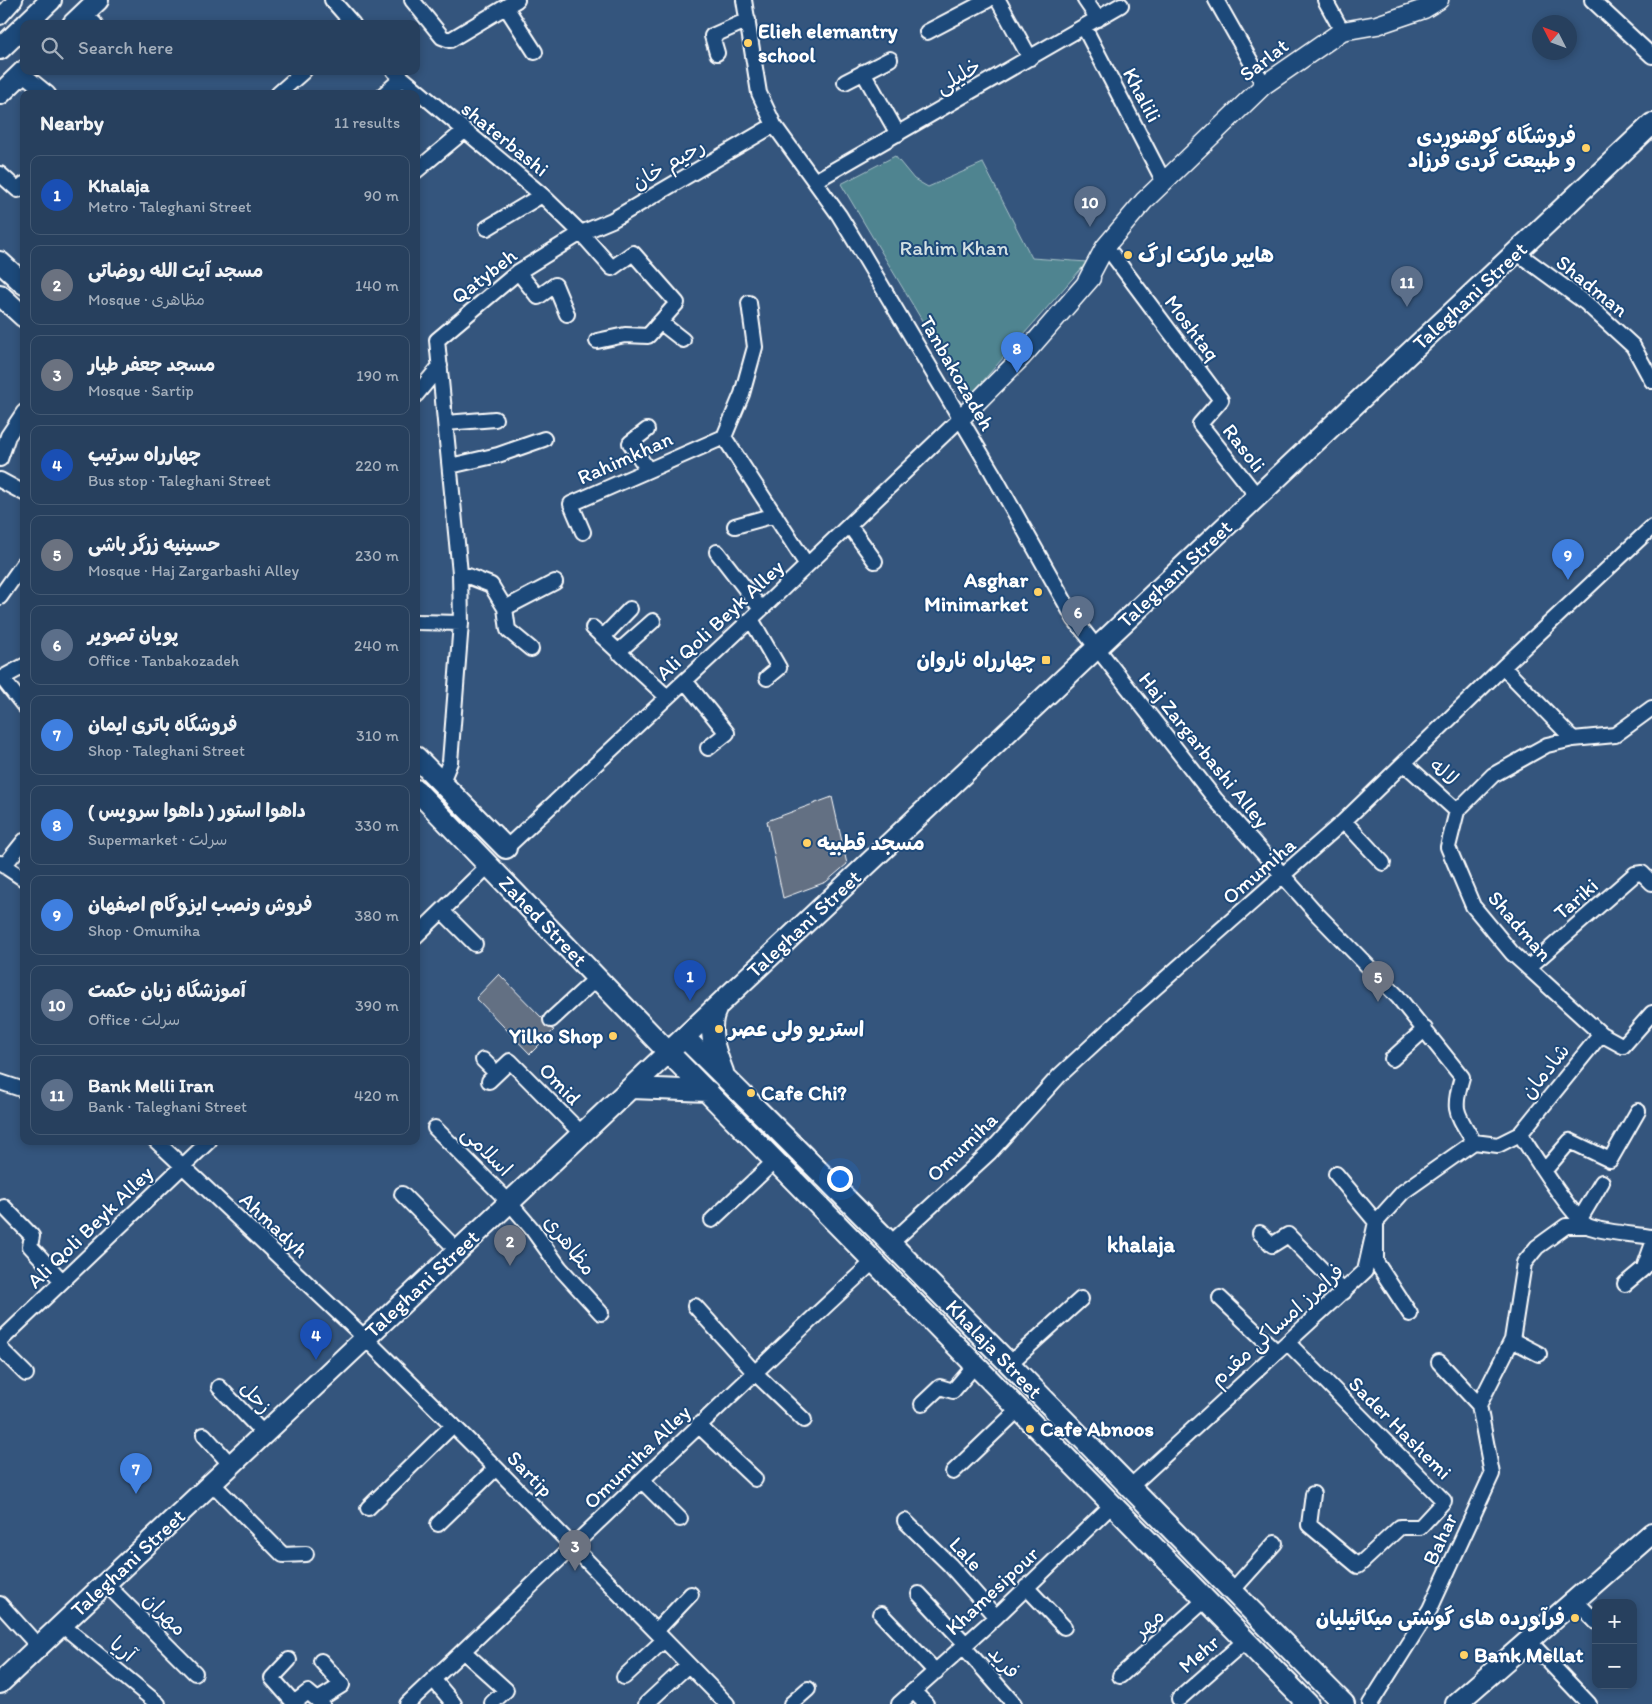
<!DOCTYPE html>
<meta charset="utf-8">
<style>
:root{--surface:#27405e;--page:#2f4764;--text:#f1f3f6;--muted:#a4afbc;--line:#435973;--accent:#d6ab8b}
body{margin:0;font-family:Itim,"Playpen Sans Arabic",sans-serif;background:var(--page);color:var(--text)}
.controls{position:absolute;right:15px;bottom:15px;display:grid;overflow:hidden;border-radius:10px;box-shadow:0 2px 8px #0003}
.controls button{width:45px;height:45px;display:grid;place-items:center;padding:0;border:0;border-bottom:1px solid var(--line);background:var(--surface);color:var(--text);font:25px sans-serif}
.compass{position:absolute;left:1532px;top:15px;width:45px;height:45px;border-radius:50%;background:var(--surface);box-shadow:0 2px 8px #0003;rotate:312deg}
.you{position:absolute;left:839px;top:1178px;width:18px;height:18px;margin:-12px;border:4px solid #fff;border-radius:50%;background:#1a73e8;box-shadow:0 0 0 8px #1a73e833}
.badge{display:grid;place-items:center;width:32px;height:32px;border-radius:50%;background:var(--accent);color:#fff;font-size:16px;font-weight:700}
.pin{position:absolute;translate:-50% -41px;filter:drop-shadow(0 1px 2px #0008)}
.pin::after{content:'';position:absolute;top:26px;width:18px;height:15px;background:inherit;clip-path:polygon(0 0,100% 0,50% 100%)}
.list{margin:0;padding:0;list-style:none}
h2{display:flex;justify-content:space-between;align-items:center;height:65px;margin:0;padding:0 20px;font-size:21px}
h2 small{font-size:16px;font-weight:400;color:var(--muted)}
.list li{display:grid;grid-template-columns:32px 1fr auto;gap:15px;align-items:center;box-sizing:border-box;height:80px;margin:0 10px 10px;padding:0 10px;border:1px solid var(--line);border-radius:10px}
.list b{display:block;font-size:19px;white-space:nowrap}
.list p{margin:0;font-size:16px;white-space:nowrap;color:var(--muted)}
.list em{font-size:16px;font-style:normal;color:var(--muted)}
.icon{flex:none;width:28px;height:28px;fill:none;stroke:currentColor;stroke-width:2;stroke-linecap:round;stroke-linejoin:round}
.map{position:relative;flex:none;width:1652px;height:1704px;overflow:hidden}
.search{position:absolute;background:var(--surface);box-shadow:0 2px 8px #0003;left:20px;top:20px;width:400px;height:55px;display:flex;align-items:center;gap:12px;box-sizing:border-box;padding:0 18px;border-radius:10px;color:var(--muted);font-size:19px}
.panel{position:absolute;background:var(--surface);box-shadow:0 2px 8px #0003;left:20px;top:90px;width:400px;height:1055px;border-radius:10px}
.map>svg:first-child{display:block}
.green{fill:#508490;stroke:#a8c2c8}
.building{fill:#647083;stroke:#fff}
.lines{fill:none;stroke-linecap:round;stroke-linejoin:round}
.minor-casing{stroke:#fff;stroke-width:18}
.tertiary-casing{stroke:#fff;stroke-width:21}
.secondary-casing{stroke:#fff;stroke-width:24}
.minor{stroke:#1f4a7a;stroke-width:14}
.tertiary{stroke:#1f4a7a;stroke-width:18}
.secondary{stroke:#1f4a7a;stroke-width:20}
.poi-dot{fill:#ffd166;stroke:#1f4a7a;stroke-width:2}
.labels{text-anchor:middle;stroke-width:4;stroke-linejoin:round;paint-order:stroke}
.poi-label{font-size:21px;font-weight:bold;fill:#fff;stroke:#1f4a7a;text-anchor:start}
.street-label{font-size:21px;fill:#fff;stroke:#1f4a7a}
.park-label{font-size:21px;fill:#d3e0e3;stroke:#1f4a7a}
.neighbourhood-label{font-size:22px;font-weight:bold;fill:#fff;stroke:#1f4a7a}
</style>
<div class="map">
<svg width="1652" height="1704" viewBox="0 0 1652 1704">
<rect width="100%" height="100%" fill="#34557d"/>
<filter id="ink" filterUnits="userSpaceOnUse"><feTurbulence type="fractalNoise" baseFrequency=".02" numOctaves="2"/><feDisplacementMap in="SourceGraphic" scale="10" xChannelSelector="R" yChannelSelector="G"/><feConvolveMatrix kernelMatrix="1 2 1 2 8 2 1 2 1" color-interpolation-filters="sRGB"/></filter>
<g filter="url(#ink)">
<path class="green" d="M895,156L914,179L928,187L983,163L1032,258L1087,262L968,398L841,184Z"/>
<path class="building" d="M832,797L847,864L826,882L783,898L767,821Z
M499,974L543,1019L545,1026L554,1030L530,1054L476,998Z"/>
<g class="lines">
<defs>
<path id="minor" d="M332,0L353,24
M412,0L442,37L450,40L517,0
M744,0L759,93L774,125L839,215L861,251L992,472L1075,620L1216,800L1317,914L1398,997L1462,1077C1452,1111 1456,1112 1474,1142L1498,1145L1520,1134L1601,1034
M998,0L1030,58
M1085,0L1098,19
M1216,0L1264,85
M1325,0L1342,31
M1592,0L1652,56
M506,7L535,52
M84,14L95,24
M0,17L15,0
M1084,27L1164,182
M927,32L988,0
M717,53L712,36L748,20
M394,71L542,195L581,233L612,268L633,253L677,303L648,336L625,335L597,341
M863,72L898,134
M22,73L48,94
M845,82L890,59
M278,94L304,71
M384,94L401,79
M416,171L464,131
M0,174L18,190L24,184
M815,181L1121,5
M487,228L542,195
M1516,252L1586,303L1633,346L1652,381
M1112,254L1221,400L1200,424L1257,496
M518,272L538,297L555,285L567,314
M660,322L683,340
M416,395L440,366
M446,423L495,419
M647,430L630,443L648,470
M724,437L807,565
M0,459L8,436L24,412
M450,466L498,455L544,439
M0,480L24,493
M849,525L875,561
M735,526L775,515
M583,532L571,504L724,437L742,394L755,347L749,303
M717,552L761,609
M460,573L491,585L505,608L508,630L531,649
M0,597L24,563
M505,608L555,582
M751,619L779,668L767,678
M416,622L461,623
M593,628L667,697
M603,637L630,609
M618,652L653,621
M1503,667L1573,739
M2,678L24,706
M0,679L24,666
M685,681L727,733L708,748
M1652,708L1615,735L1573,739L1547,745L1493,775L1457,811L1448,847L1473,906L1512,953L1601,1034L1623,1046L1652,1013
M1404,763L1457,811
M441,784L450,762L461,623L460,573L437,340L518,272L581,233L612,220L774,125
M1344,821L1383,863
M506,848L751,619L960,419
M0,863L24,879
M4,866L24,841
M442,911L475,944
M416,936L489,865
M1528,968L1635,874L1642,873L1652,883
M551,1020L597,978
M1392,1059L1425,1029
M483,1060L496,1073
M489,1081L510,1061L582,1134
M0,1082L24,1090
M435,1128L509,1202L532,1229L560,1268L601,1313
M1520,1134C1531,1151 1575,1222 1590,1227C1609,1233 1632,1234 1652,1237
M156,1141L365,1338L496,1468L727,1704
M1544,1171L1570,1141L1610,1160L1638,1111
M1336,1174L1376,1222V1262L1410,1314
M402,1194L458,1251
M4,1207L32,1236L30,1246L62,1281
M1580,1219L1602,1182
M712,1220L776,1160
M1260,1233L1272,1245L1288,1235L1344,1292
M891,1243L990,1152L1059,1076L1138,1003L1344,821L1503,667L1652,527
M1625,1284L1644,1268L1652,1246
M1220,1298L1277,1352
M695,1306L754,1372L804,1420
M1512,1340L1539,1354
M0,1341L209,1141
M1288,1343L1444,1501L1420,1527H1400L1358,1566L1309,1525L1313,1494
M0,1348L26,1374
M1009,1364L1081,1299
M219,1387L264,1434
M922,1404L940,1387L953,1391L975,1365
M1479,1405L1512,1340L1524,1263L1537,1247L1566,1226H1588
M698,1425L755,1479
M204,1435L231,1465
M953,1472L1019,1409
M642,1481L680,1519
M212,1483L283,1555L306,1554
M1129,1488L1365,1271L1376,1222L1403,1192L1474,1142
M368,1508L453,1425
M905,1521L950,1565L996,1617
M438,1524L496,1468
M106,1584L195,1673
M1026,1587L1064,1627
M1232,1591L1275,1543
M919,1594L962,1640L963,1646L1014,1704
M1575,1600L1596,1622
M0,1604L39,1647
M881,1614L936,1672
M62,1625L158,1704
M656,1631L691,1594
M1529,1641L1589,1704
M463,1651L506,1690L492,1703
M289,1660L272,1678L294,1703L308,1692L322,1704
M1120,1676L1205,1600
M624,1677L664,1640
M433,1679L454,1704
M913,1691L926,1704
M1179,1699L1246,1640
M318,1700L342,1685L321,1661
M407,1704C563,1557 716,1407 874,1261
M646,1704L688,1665
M791,1704L808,1689
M899,1704L996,1617L1112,1505
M1370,1704L1430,1609L1492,1474L1479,1405L1439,1362"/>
<path id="tertiary" d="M1085,285L1105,247L1144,201L1264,85L1342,31L1377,25L1424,9L1439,0
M960,419L1022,357L1091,278"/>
<path id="secondary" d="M26,24L51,0
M73,24L98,0
M0,49L24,26
M0,94L24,71
M0,262L24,284
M0,295L24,317
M416,757L506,848
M416,790L669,1053L1308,1704
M717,1007C706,1028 715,1051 723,1072
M685,1038C908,1257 1124,1483 1344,1704
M632,1088L708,1091
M0,1683L1652,124
M1456,1704L1652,1533"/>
</defs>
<use href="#minor" class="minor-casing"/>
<use href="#tertiary" class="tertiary-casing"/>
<use href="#secondary" class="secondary-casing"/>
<use href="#minor" class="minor"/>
<use href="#tertiary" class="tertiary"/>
<use href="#secondary" class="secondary"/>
</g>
</g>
<g class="poi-dot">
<circle cx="748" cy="43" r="5"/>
<circle cx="1586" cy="148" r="5"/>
<circle cx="1128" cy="255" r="5"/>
<circle cx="1038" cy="592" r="5"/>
<rect x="1041" y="655" width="10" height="10" rx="2.5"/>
<circle cx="807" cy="843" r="5"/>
<circle cx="719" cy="1029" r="5"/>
<circle cx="613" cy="1036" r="5"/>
<circle cx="751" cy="1093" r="5"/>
<circle cx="1030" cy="1429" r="5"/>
<circle cx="1575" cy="1618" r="5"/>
<circle cx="1464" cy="1655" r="5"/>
</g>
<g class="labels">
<g class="poi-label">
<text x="758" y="38">Elieh elemantry<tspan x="758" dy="24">school</tspan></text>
<text x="1576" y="143" text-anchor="end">فروشگاه کوهنوردی<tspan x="1576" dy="24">و طبیعت گردی فرزاد</tspan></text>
<text x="1138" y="262">هایپر مارکت ارگ</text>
<text x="1028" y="587" text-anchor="end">Asghar<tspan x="1028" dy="24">Minimarket</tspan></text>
<text x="1036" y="667" text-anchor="end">چهارراه ناروان</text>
<text x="817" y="850">مسجد قطبیه</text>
<text x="729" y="1036">استریو ولی عصر</text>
<text x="603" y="1043" text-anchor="end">Yilko Shop</text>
<text x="761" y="1100">Cafe Chi?</text>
<text x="1040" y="1436">Cafe Abnoos</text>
<text x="1565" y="1625" text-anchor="end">فرآورده های گوشتی میکائیلیان</text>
<text x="1474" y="1662">Bank Mellat</text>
</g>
<g class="street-label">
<text transform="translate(1264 60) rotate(-38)" y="7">Sarlat</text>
<text transform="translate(958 76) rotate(-30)" y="7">خلیلی</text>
<text transform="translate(1142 95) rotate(62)" y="7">Khalili</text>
<text transform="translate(505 139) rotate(39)" y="7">shaterbashi</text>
<text transform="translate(668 164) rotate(-30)" y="7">رحیم خان</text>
<text transform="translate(484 276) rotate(-38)" y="7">Qatybeh</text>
<text transform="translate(1592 286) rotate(39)" y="7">Shadman</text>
<text transform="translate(1470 296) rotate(-43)" y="7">Taleghani Street</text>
<text transform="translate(1192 328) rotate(53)" y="7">Moshtaq</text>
<text transform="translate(957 373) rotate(60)" y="7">Tanbakozadeh</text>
<text transform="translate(1244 448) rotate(52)" y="7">Rasoli</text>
<text transform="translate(625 458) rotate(-24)" y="7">Rahimkhan</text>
<text transform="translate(1175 574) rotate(-43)" y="7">Taleghani Street</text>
<text transform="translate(720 620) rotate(-43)" y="7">Ali Qoli Beyk Alley</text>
<text transform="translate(1204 750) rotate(51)" y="7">Haj Zargarbashi Alley</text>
<text transform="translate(1444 772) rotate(42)" y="7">لاله</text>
<text transform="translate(1259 871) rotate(-41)" y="7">Omumiha</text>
<text transform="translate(1576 899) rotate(-41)" y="7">Tariki</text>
<text transform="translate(543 921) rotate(46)" y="7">Zahed Street</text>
<text transform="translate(804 924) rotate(-43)" y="7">Taleghani Street</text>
<text transform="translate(1520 926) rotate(49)" y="7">Shadman</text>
<text transform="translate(1545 1071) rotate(-51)" y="7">شادمان</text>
<text transform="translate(560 1084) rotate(46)" y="7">Omid</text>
<text transform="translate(962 1147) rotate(-44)" y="7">Omumiha</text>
<text transform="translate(487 1151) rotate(45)" y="7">اسلامی</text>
<text transform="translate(274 1225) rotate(43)" y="7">Ahmadyh</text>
<text transform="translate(90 1227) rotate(-44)" y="7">Ali Qoli Beyk Alley</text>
<text transform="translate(570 1245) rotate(52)" y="7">مظاهری</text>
<text transform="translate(422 1284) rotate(-43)" y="7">Taleghani Street</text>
<text transform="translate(1277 1325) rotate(-42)" y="7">فرامرز امساکی مقدم</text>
<text transform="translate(994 1349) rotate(46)" y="7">Khalaja Street</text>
<text transform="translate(256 1397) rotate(46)" y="7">زحل</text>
<text transform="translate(1400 1428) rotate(45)" y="7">Sader Hashemi</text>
<text transform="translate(637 1457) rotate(-44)" y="7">Omumiha Alley</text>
<text transform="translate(530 1474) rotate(46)" y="7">Sartip</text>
<text transform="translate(1440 1539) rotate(-65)" y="7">Bahar</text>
<text transform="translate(966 1554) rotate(47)" y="7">Lale</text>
<text transform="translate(128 1563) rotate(-43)" y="7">Taleghani Street</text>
<text transform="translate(992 1591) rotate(-43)" y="7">Khamesipour</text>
<text transform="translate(165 1614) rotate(45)" y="7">مهران</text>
<text transform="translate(1149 1623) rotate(-42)" y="7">مهر</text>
<text transform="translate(123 1649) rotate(40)" y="7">آریا</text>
<text transform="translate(1199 1654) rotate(-41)" y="7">Mehr</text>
<text transform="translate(1004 1662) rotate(49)" y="7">فرید</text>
</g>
<g class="park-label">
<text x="954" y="255">Rahim Khan</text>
</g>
<g class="neighbourhood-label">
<text x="1141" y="1252">khalaja</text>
</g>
</g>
</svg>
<div class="controls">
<button>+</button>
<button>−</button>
</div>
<svg class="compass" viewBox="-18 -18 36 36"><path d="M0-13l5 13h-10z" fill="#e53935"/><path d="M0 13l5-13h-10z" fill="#a4afbc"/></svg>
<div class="you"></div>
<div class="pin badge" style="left:690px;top:1001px;background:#1a4fb4">1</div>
<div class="pin badge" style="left:510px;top:1266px;background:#6b7280">2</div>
<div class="pin badge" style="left:575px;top:1571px;background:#6b7280">3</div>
<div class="pin badge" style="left:316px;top:1360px;background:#1a4fb4">4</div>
<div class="pin badge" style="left:1378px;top:1002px;background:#6b7280">5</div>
<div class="pin badge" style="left:1078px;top:637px;background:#5c6f8a">6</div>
<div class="pin badge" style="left:136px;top:1494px;background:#3f7fe0">7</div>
<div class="pin badge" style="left:1017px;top:373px;background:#3f7fe0">8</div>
<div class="pin badge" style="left:1568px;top:580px;background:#3f7fe0">9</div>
<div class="pin badge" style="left:1090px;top:227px;background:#5c6f8a">10</div>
<div class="pin badge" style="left:1407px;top:307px;background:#5c6f8a">11</div>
<div class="search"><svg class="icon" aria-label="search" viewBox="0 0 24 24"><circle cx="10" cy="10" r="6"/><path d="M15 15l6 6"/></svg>Search here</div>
<section class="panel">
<h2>Nearby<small>11 results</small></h2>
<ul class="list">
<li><span class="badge" style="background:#1a4fb4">1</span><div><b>Khalaja</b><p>Metro · Taleghani Street</p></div><em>90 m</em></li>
<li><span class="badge" style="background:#6b7280">2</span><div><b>مسجد آیت الله روضاتی</b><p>Mosque · مظاهری</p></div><em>140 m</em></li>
<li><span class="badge" style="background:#6b7280">3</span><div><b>مسجد جعفر طیار</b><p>Mosque · Sartip</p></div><em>190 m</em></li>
<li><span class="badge" style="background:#1a4fb4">4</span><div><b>چهارراه سرتیپ</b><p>Bus stop · Taleghani Street</p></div><em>220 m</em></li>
<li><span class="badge" style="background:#6b7280">5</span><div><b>حسینیه زرگر باشی</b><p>Mosque · Haj Zargarbashi Alley</p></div><em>230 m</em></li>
<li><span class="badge" style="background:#5c6f8a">6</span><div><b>پویان تصویر</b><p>Office · Tanbakozadeh</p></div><em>240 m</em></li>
<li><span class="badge" style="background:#3f7fe0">7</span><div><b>فروشگاه باتری ایمان</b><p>Shop · Taleghani Street</p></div><em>310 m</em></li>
<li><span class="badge" style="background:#3f7fe0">8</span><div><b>داهوا استور ( داهوا سرویس )</b><p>Supermarket · سرلت</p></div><em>330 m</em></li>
<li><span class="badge" style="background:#3f7fe0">9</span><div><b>فروش ونصب ایزوگام اصفهان</b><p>Shop · Omumiha</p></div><em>380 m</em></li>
<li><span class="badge" style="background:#5c6f8a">10</span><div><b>آموزشگاه زبان حکمت</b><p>Office · سرلت</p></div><em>390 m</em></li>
<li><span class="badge" style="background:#5c6f8a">11</span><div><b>Bank Melli Iran</b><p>Bank · Taleghani Street</p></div><em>420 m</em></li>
</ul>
</section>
</div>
